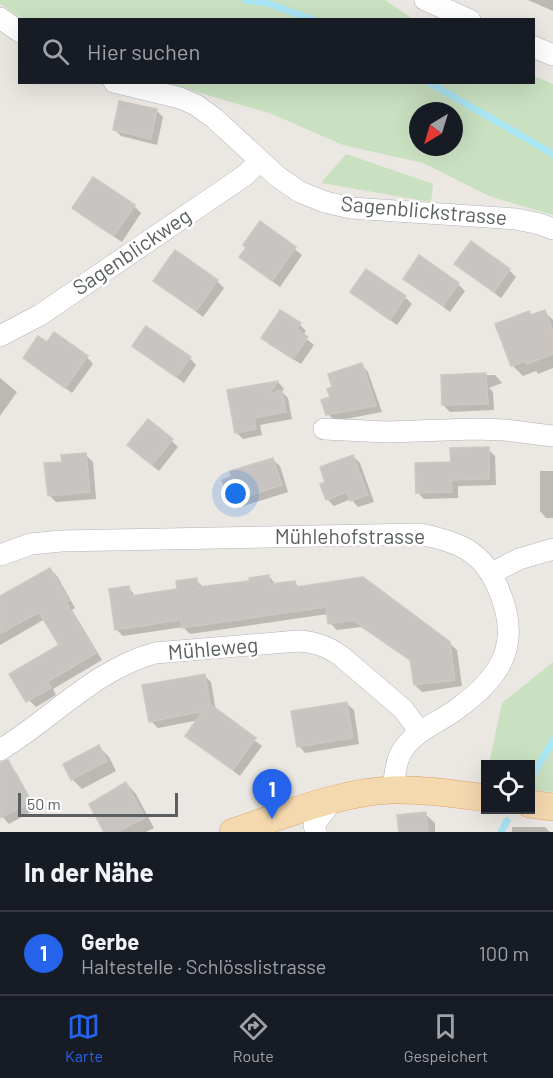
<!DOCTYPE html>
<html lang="de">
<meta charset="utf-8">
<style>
:root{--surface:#171b24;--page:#242831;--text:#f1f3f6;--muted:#9ea1a6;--line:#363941;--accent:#2563eb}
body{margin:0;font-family:Barlow,sans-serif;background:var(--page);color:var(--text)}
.controls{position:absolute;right:18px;bottom:18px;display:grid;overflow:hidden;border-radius:0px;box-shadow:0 6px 24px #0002}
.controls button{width:54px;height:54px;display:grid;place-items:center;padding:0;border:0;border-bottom:2px solid var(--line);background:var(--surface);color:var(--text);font:30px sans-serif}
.compass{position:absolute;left:409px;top:102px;width:54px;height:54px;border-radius:50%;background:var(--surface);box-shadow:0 6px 24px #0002;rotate:218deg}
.scale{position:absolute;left:18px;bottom:15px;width:160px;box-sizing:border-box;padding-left:6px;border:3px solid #5a5f61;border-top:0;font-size:16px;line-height:21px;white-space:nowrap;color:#5a5f61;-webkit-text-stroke:4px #fff;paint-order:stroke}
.you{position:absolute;left:236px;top:494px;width:21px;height:21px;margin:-15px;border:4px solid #fff;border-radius:50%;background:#1a73e8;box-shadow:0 0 0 9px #1a73e833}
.badge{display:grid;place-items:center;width:39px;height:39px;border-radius:50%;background:var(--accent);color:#fff;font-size:20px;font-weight:700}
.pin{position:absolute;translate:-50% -50px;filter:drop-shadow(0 2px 3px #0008)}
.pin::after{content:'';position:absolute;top:32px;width:21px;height:18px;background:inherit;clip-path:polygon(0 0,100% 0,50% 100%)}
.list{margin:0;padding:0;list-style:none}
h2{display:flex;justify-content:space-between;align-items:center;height:78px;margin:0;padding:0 24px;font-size:26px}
h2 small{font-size:20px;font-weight:400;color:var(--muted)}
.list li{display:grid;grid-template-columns:39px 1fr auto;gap:18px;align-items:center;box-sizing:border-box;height:84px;padding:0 24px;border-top:2px solid var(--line)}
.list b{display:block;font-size:22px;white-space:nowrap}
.list p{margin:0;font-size:20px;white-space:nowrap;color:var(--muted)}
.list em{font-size:20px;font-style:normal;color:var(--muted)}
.icon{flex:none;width:33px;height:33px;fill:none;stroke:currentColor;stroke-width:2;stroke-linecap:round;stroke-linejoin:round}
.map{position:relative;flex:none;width:553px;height:832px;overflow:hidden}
.search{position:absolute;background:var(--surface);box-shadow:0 6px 24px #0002;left:18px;right:18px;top:18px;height:66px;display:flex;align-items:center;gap:15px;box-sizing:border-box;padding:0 21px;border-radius:0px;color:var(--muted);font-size:22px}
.sheet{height:162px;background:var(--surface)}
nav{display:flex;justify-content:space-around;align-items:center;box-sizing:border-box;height:84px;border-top:2px solid var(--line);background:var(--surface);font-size:16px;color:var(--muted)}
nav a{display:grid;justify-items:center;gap:3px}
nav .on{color:var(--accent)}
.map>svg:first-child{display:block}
.green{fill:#c9e0c1;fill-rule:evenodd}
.shadow{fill:#0003}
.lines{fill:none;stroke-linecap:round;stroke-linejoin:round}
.stream{stroke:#aae5f3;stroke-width:7}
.building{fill:#c8c4c1;stroke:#cfc7c1;stroke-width:1.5}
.minor-casing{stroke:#afb3b6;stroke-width:22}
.major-casing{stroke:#dea068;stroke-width:28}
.minor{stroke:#fff;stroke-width:21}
.major{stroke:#f4d8ae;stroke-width:27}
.labels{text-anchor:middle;stroke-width:5;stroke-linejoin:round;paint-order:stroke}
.street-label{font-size:21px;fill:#5a5f61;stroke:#fff}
</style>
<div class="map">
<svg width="553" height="832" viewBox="0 0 553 832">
<rect width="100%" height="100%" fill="#ebe7e2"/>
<path class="green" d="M0,0H385L413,19L24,20L0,4Z
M534,76L553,84V215L489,196L423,163L343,145L272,114L197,92L169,83L534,82ZM418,111H454V147H418Z
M346,154L433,184L431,202L321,183Z
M553,662V792L531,790L530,764H489L502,703Z"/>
<path class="shadow" d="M528,0H553V11Z
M156,110L163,117L157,145L121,136L115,130Z
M93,179L134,206L141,213L122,242L81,215L74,208Z
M261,223L302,255L280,287L241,257Z
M456,264L509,270L516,277L501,298Z
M405,278L458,284L465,291L450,312Z
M155,280L217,281L224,288L203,317Z
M352,292L405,297L412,304L397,325Z
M545,312L553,320V368L538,374L536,371L523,376L513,366L497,325L529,313L532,316Z
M300,325L306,331L303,336L314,345L301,364L270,345L263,338Z
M47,344L87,357L93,364L72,393L24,357Z
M134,346L190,358L196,365L184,383Z
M362,365L368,372L382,412L335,421L328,414L332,398Z
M495,375L502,383L489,388L493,392L494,410L450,412L443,405L442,376Z
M0,378L17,392L0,416Z
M278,382L284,389L282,392L288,398L292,419L260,425L262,435L243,439L236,432L229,391Z
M172,441L178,447L159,471L135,452Z
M488,449L495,456L496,485L458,486V498L424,499L417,492L452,464Z
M86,455L93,462L96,499L56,502L49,495L63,463Z
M353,456L360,463L374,502L358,507L351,499L334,506L327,499Z
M273,460L280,466L288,492L237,508L230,501Z
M540,471H553V518H546L540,511Z
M50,569L57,576L75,608L72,610L102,660L53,689L56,695L36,707L29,700L61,645L45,619L0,645V595L1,597Z
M269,576L276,585L294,582L300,588L449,643L457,650L462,686L422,692L415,685L412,662L361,627L337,630L330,623L328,614L190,634L183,627L123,636L116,629L128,587L136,597L179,590L196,580L203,587L251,582Z
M204,675L211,682L216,711L262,746L240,776L187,736L199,720L158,728L151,721Z
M347,704L354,710L359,744L305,753L299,746Z
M99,747L109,757L116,771L82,789L72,779Z
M11,767L17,774L36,809L9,824L0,814V773Z
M126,783L136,794L154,828L146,832H105Z
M425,814L435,823V832H401Z
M512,827H545L550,832H512Z"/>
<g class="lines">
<path class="stream" d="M245,0L267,3L314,20
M428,82L553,154
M530,780L553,740
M501,832L507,821"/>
</g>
<path class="building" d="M119,101L157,109L151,139L113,130Z
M93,177L135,205L114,236L72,208Z
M260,221L296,247L272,281L239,257L246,248L243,245Z
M471,241L510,269L494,292L454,264Z
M175,250L218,280L196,311L153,281Z
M419,255L459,283L443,306L403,279Z
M366,269L406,296L390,320L350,292Z
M280,310L301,323L297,329L308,337L293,359L261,338Z
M545,310L553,331V354L527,364L526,361L511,366L495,324L529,311L531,315Z
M146,326L191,357L176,377L132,346Z
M54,332L88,356L65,388L23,358L38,336L47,342Z
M362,363L376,406L326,415L321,400L330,397L327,389L332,387L328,374Z
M486,373L488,404L442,405L441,375Z
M278,381L269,394L282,390L286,412L254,418L256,429L235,433L227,390Z
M148,419L173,439L152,465L127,445Z
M489,447V479L451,480L452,492L416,493L415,463L451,462L450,448Z
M86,453L90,492L48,496L44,463L62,462L61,455Z
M353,455L368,495L350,501L347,492L326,500L320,484L325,482L320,467Z
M273,458L282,485L229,502L222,480L231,477L230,471Z
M50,568L69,601L66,603L96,653L47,682L51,688L26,702L9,674L59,645L39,612L0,634V596Z
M269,575L270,584L295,581L296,587L363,577L450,642L455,680L414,685L410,660L353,620L328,624L326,607L182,628L181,620L115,630L109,589L129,586L131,596L177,589L176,581L197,578L198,587L250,581L249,578Z
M205,674L210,704L256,738L233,770L185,736L203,711L149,722L142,685Z
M347,702L353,738L297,747L291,711Z
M99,745L107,761L71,780L63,764Z
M8,760L31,802L0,818V763Z
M126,782L145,818L117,832H104L89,804Z
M426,812L428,832H399L397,815Z"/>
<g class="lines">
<defs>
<path id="minor" d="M425,0L470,20
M0,18L20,32
M534,47L553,55
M114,82L180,98L196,105L214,118L278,177L300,192L325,202L351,208L516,219L540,224L553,229
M0,336L40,315L244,176L260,161
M324,429L387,432L474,429L505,430L553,436
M0,555L31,544L61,541L420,534C458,542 482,550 498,588C522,642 503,676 457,709C441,721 421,728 408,743C396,755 395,773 393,790
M492,573L519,559L553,549
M0,750C53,718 94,670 155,653L298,641C315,642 327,646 341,656L403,709L420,732
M316,832L314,825L332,801"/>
<path id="major" d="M530,804L553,807
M233,832C282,816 342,791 393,790C424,789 455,794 486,798"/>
</defs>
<use href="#minor" class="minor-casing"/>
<use href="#major" class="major-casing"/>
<use href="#minor" class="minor"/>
<use href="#major" class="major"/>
</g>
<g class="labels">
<g class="street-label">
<text transform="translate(424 211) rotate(5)" y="7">Sagenblickstrasse</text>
<text transform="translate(132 252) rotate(-34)" y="7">Sagenblickweg</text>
<text x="350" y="544">Mühlehofstrasse</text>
<text transform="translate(213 649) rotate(-5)" y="7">Mühleweg</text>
</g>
</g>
</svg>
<div class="controls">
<button><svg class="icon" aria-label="locate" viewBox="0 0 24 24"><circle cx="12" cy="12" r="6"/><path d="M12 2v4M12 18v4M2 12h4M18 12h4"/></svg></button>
</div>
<svg class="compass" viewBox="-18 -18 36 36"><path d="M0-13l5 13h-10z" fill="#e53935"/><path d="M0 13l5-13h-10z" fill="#9ea1a6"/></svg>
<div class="scale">50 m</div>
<div class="you"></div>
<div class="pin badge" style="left:272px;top:819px">1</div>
<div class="search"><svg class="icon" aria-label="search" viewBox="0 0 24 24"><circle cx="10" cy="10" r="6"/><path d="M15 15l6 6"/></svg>Hier suchen</div>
</div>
<section class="sheet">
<h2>In der Nähe<small></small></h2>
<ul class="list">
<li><span class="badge">1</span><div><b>Gerbe</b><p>Haltestelle · Schlösslistrasse</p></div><em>100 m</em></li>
</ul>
</section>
<nav>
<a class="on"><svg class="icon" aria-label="map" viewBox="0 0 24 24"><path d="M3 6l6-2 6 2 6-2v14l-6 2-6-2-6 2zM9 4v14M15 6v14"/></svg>Karte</a>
<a><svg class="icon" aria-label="directions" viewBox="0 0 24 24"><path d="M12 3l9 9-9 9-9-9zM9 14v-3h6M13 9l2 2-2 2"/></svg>Route</a>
<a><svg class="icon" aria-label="saved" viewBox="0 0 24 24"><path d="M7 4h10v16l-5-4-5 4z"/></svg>Gespeichert</a>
</nav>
